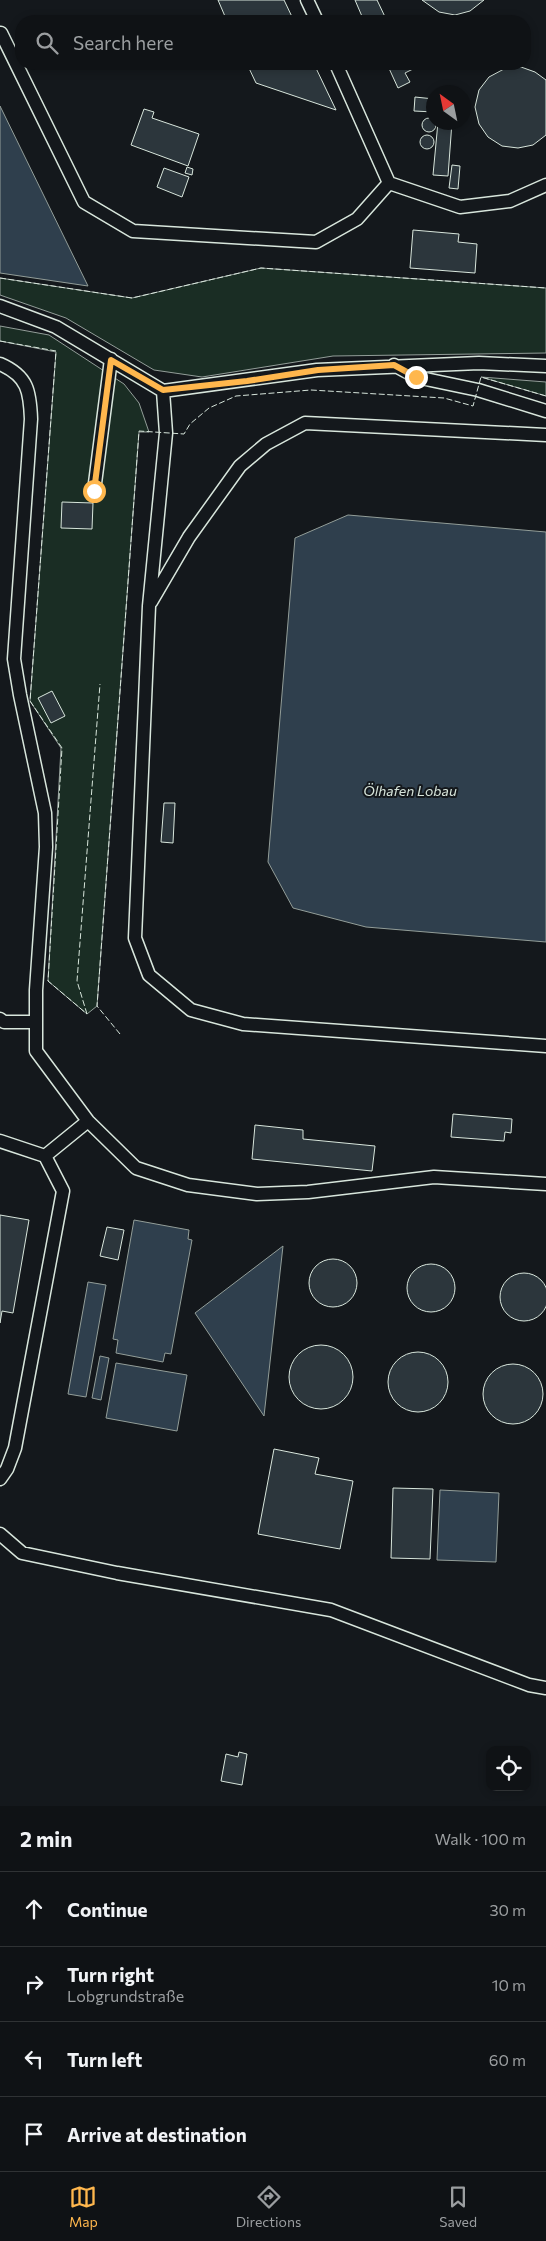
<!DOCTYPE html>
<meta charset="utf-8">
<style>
:root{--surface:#0f1215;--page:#181b1e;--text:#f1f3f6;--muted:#9b9ea0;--line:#2f3234;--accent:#ffb74d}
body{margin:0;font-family:Commissioner,sans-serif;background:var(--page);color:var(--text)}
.controls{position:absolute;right:15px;bottom:15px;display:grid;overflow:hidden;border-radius:10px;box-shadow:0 2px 8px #0003}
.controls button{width:45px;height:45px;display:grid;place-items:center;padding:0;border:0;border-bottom:1px solid var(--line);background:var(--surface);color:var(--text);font:25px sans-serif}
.compass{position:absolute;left:426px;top:85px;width:45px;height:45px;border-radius:50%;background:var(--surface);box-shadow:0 2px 8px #0003;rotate:327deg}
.stop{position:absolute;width:15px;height:15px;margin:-11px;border:4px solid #ffb74d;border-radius:50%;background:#fff}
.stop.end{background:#ffb74d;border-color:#fff;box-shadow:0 1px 5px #0008}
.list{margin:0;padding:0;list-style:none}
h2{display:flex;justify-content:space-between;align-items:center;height:65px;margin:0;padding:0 20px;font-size:21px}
h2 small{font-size:16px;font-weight:400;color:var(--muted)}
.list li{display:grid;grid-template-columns:32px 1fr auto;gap:15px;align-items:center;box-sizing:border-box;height:75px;padding:0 20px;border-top:1px solid var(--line)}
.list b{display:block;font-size:19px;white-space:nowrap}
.list p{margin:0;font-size:16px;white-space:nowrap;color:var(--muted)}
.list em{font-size:16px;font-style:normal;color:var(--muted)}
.icon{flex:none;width:28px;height:28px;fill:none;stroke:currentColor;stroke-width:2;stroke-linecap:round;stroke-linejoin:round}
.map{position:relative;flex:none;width:546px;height:1806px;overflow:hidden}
.search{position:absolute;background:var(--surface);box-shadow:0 2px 8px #0003;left:15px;right:15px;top:15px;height:55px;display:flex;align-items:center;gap:12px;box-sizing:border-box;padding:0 18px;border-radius:20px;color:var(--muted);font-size:19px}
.sheet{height:365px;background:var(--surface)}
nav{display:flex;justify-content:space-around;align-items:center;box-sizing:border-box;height:70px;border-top:1px solid var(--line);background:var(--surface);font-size:14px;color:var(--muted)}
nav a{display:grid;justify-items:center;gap:2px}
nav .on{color:var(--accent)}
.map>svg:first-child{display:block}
.green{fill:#1a2d24;stroke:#939e99}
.water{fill:#2f3f4d;stroke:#939e99}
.building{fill:#2c363c;stroke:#d8e6dc}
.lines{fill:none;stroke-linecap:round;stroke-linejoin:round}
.service-casing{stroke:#d8e6dc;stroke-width:15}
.service{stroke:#14181c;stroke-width:12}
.fence{stroke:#d8e6dc;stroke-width:1;stroke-dasharray:6 2.5;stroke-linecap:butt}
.route{stroke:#ffb74d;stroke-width:6}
.labels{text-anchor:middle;stroke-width:4;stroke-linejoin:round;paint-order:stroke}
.water-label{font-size:14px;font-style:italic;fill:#d8e6dc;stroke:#14181c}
</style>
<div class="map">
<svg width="546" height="1806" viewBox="0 0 546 1806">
<rect width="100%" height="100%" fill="#14181c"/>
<path class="green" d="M261,268L546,288V353L333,356L202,377L154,370L66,318L0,295V278L132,298Z
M0,326L49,335L124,384L139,403L149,432H139L97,1006L87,1014L48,981L61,748L30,701L56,352L0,341Z
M481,377L546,382V396Z"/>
<path class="water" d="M0,106L88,286L0,273Z
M348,515L546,532V942L366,927L293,908L268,862L295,538Z
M134,1220L189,1230L188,1239L192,1240L171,1354L165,1353L163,1362L116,1353L118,1340L113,1339Z
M283,1246L264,1416L195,1313Z
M88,1282L106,1285L86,1397L68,1394Z
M100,1356L109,1358L101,1400L92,1398Z
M116,1363L187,1375L177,1431L106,1418Z
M440,1490L499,1493L496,1562L437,1560Z"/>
<path class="building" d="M218,0H284L294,21H227Z
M355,0H377L387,21H364Z
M422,0H484L470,11L455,15L439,12Z
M247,64H314L336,110L256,83Z
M387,64H416L417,67L405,73L410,82L398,88Z
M521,67L535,72L546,80V135L533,145L518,148L502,146L488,137L479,124L475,107L479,90L489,77L504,69Z
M415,97L434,99V112L414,111Z
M144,109L154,112L152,118L199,134L188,166L131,145Z
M422 125a7 7 0 1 1 14 0a7 7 0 1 1-14 0Z
M438,122H452L448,176L433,175Z
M420 142a7 7 0 1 1 14 0a7 7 0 1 1-14 0Z
M452,165L460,166L458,189L449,188Z
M187,167L193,169L192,175L185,173Z
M164,168L189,177L182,197L157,187Z
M413,230L459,234L458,242L477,244L475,273L410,268Z
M62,502L93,503L92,529L61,528Z
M52,691L65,716L51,723L38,698Z
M164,803H175L173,843L161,842Z
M453,1114L512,1119L511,1133L505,1132L504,1141L451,1137Z
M255,1125L303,1130V1139L375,1146L372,1171L252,1159Z
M0,1215L29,1220L13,1313L2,1311L0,1323Z
M107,1227L124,1230L118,1260L100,1256Z
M309 1283a24 24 0 1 1 48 0a24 24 0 1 1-48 0Z
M407 1288a24 24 0 1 1 48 0a24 24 0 1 1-48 0Z
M500 1297a24 24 0 1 1 48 0a24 24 0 1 1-48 0Z
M289 1377a32 32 0 1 1 64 0a32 32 0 1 1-64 0Z
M388 1382a30 30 0 1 1 60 0a30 30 0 1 1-60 0Z
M483 1394a30 30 0 1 1 60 0a30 30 0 1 1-60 0Z
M274,1449L319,1458L315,1474L353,1481L340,1549L258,1534Z
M393,1488L433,1489L430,1559L391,1558Z
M239,1752L247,1754L242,1785L221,1781L226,1754L238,1757Z"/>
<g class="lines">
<defs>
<path id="service" d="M307,0L317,21
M1,33L84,202L133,231L316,242L357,219L389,183L336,64
M389,183L460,207L510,201L546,185
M0,306L56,327L163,391
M0,364C28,376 30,392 31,419L14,659L20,695L45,813L46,847L36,990V1051L88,1121L136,1168L188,1185L257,1194L308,1192L434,1177L546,1184
M394,365L416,377L478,390L546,411
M163,391L166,433L149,606L135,938L149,975L191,1010L243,1024L546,1046
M163,391L317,370L479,363L546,366
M94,491L111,359
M151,602L189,537L240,466L266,444L305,423L546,435
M0,1019L4,1022H36
M0,1141L45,1156L63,1191L15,1448L7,1469L0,1479
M45,1156L88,1121
M0,1534L22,1553L117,1573L331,1610L529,1685L546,1688"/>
</defs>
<use href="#service" class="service-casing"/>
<use href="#service" class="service"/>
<path class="fence" d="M0,278L132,298L261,268L546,288
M0,341L56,351L30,701L62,748L48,981L87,1014
M87,1014L77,981L100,684
M120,1034L97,1006L139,431L184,434L190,424L209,408L236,396L311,390L444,398L473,406L481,377L546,396"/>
</g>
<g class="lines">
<path class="route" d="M94,491L111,360L163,390L247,381L318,370L394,365L416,377"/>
</g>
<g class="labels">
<g class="water-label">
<text x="410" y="796">Ölhafen Lobau</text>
</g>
</g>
</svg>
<div class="controls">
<button><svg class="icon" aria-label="locate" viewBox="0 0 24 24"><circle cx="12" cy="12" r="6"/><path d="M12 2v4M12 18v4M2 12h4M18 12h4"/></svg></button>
</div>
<svg class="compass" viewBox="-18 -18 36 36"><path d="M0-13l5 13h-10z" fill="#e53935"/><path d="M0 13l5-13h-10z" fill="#9b9ea0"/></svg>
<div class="stop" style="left:94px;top:491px"></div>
<div class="stop end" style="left:416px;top:377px"></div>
<div class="search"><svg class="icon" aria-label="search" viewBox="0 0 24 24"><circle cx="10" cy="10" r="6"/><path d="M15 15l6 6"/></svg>Search here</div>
</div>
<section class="sheet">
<h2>2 min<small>Walk · 100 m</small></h2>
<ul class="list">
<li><svg class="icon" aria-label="ahead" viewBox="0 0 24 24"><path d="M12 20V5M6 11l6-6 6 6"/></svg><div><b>Continue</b></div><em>30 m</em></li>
<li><svg class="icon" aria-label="right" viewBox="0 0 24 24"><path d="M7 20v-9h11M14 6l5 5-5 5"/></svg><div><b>Turn right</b><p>Lobgrundstraße</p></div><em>10 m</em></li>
<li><svg class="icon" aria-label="left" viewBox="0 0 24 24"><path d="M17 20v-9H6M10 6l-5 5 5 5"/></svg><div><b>Turn left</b></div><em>60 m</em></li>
<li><svg class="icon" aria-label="arrive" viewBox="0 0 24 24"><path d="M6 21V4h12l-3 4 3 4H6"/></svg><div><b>Arrive at destination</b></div></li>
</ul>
</section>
<nav>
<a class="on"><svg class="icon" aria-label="map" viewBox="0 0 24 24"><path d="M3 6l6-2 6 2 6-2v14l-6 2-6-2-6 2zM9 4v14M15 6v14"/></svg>Map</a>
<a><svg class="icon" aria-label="directions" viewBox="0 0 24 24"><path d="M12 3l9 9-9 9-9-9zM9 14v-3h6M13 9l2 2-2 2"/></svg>Directions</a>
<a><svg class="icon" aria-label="saved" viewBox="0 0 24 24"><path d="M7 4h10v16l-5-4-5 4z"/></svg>Saved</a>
</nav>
